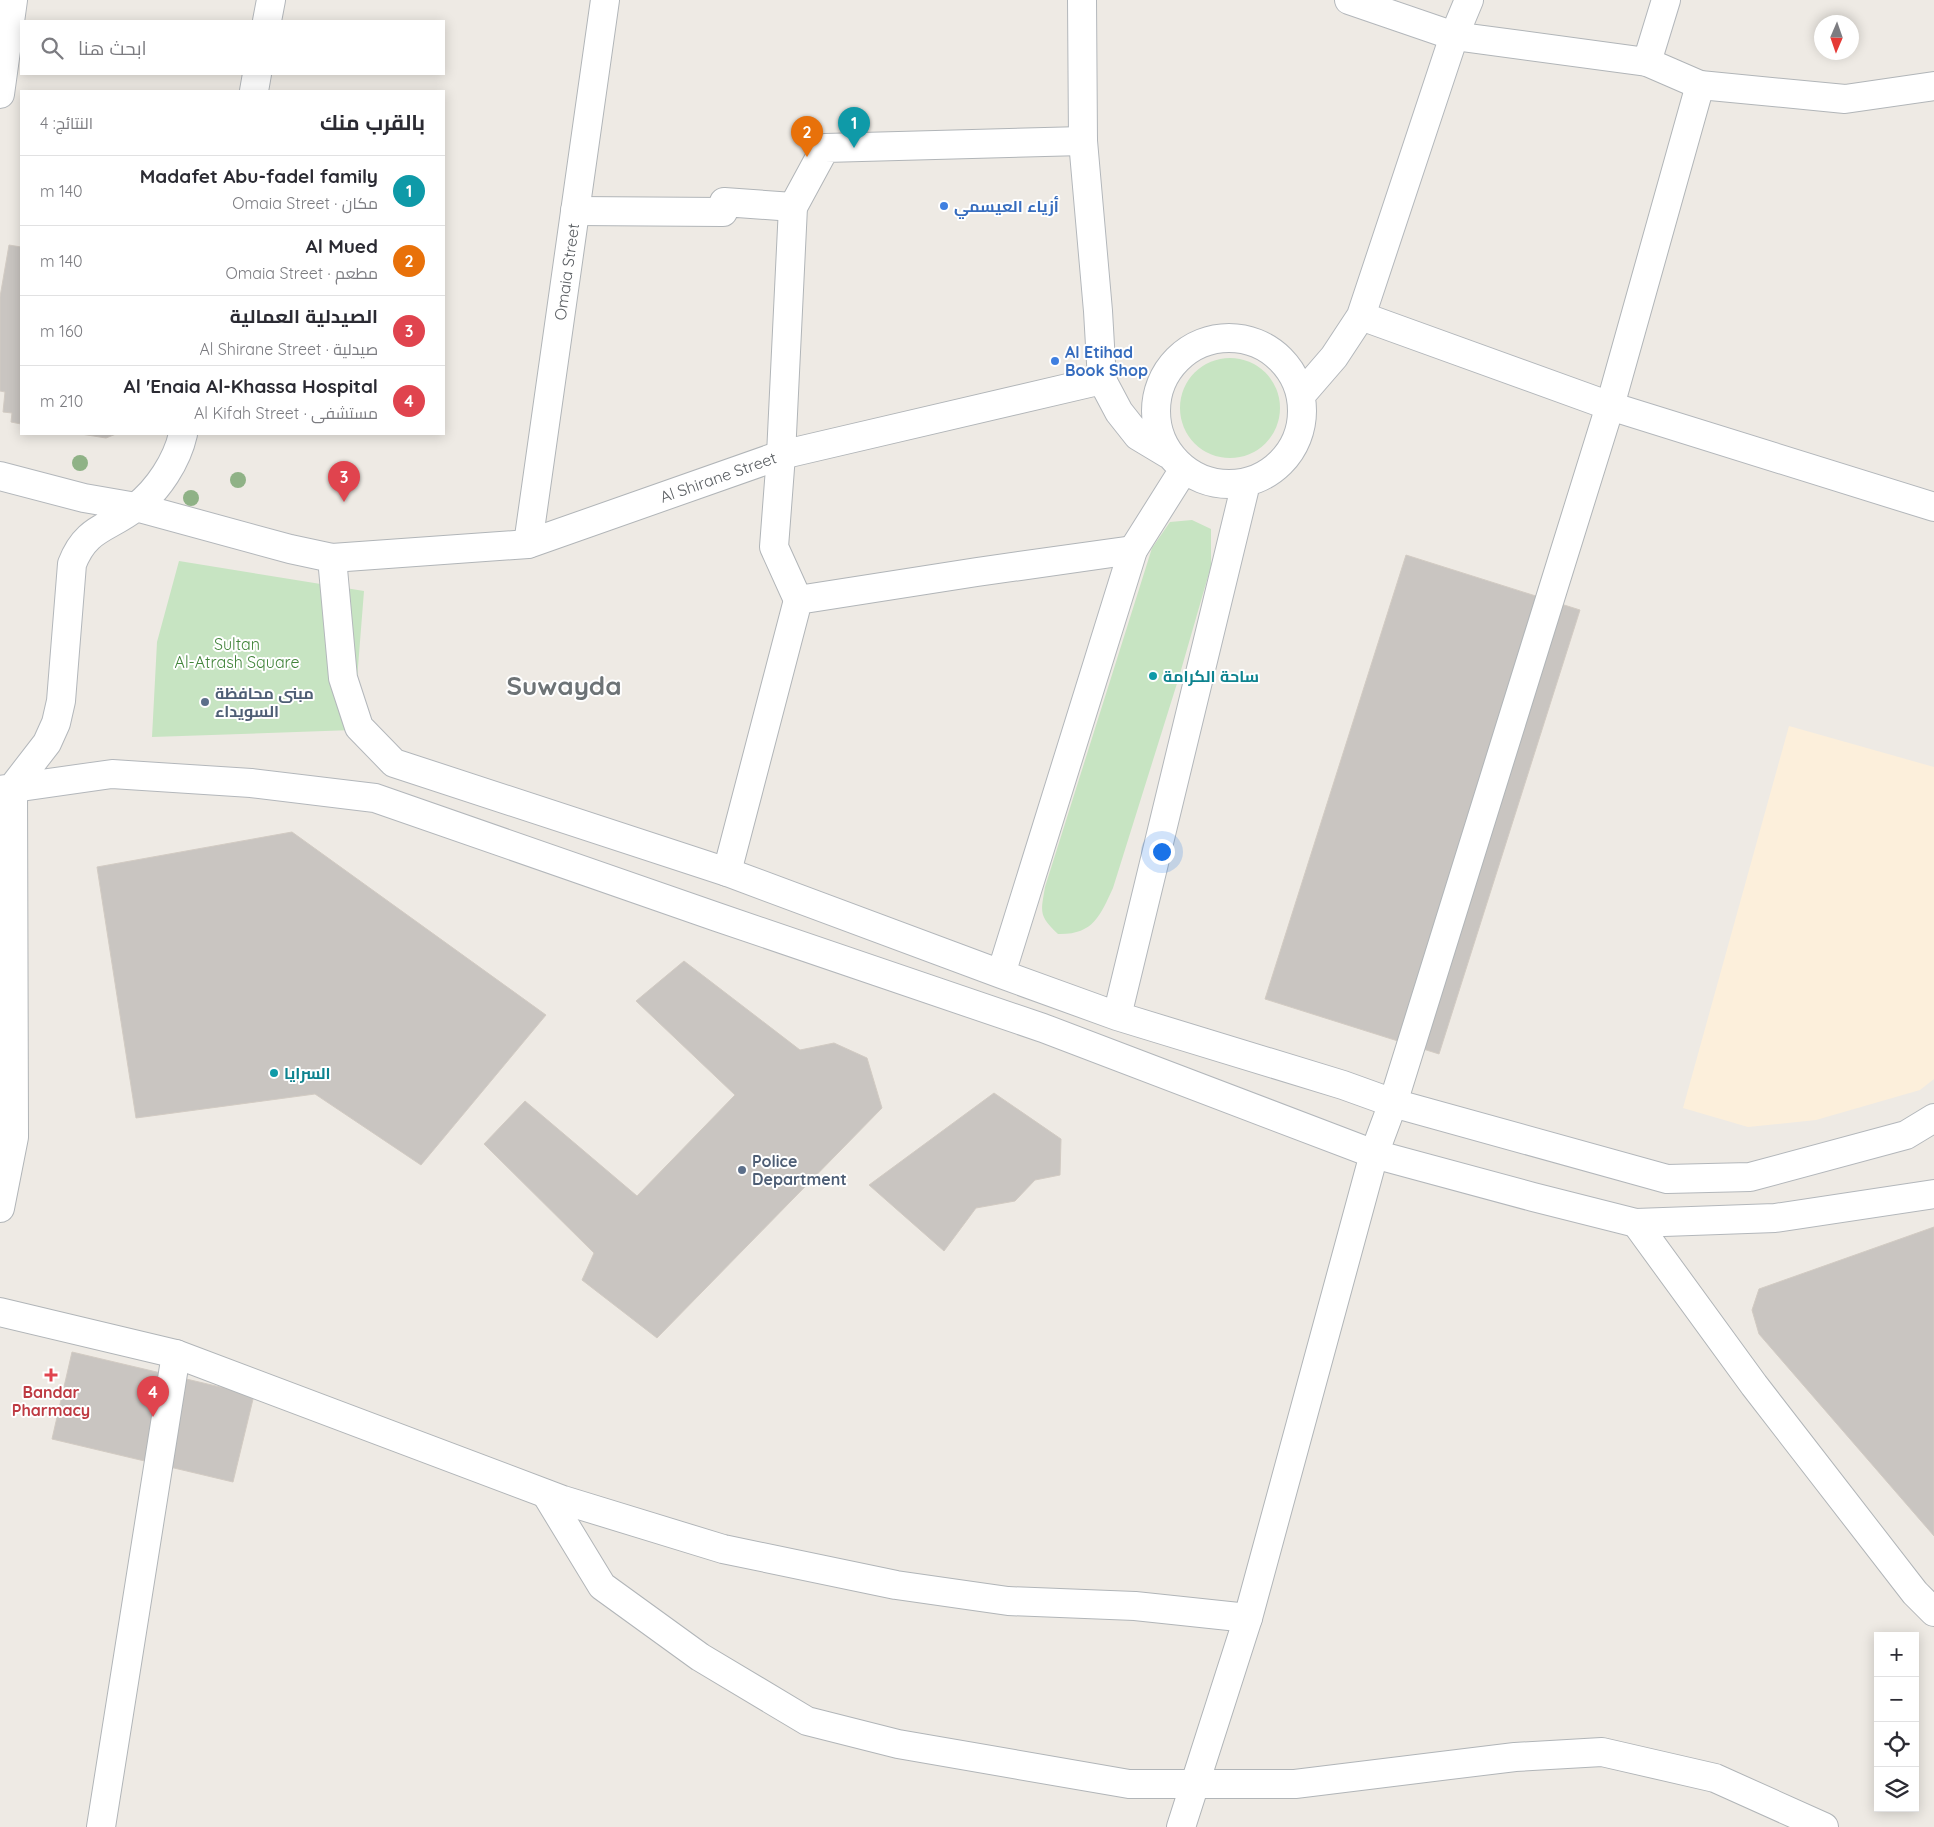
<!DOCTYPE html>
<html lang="ar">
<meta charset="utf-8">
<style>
:root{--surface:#fff;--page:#f7f7f7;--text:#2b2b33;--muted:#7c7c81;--line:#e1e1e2;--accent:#df3843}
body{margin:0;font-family:Quicksand,Cairo,sans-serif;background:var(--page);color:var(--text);direction:rtl}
.controls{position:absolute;right:15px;bottom:15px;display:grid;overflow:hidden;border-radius:0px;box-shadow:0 2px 12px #0003}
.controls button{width:45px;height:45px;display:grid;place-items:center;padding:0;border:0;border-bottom:1px solid var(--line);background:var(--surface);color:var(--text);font:25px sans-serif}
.compass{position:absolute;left:1814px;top:15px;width:45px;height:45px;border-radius:50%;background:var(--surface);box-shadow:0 2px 12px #0003;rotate:182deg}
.you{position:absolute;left:1161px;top:851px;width:18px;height:18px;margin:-12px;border:4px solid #fff;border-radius:50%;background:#1a73e8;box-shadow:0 0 0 8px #1a73e833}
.badge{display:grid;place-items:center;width:32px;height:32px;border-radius:50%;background:var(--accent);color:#fff;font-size:16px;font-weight:700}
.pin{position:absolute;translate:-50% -41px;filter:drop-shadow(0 1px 2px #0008)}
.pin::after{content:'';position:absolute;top:26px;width:18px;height:15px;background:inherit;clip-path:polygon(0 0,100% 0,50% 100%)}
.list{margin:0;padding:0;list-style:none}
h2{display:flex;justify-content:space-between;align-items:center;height:65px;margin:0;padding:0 20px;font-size:21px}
h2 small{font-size:16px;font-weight:400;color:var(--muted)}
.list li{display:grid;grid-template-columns:32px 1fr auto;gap:15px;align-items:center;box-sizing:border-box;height:70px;padding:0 20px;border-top:1px solid var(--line)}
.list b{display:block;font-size:19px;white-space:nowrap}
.list p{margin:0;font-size:16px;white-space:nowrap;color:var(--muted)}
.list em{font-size:16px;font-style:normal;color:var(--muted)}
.icon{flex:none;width:28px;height:28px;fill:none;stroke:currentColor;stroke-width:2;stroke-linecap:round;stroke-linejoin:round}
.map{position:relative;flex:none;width:1934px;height:1827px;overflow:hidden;direction:ltr}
.search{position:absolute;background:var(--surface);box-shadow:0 2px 12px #0003;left:20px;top:20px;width:425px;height:55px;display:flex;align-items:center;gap:12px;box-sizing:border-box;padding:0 18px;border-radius:0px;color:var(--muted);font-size:19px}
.panel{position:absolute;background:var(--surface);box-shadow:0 2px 12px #0003;left:20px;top:90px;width:425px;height:345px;border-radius:0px;direction:rtl}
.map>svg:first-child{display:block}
.commercial{fill:#fcefdb}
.green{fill:#c7e4c2}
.building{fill:#c9c5c1;stroke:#d2cbc3}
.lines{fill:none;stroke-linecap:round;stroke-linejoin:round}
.street-casing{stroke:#b1b5b8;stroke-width:30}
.secondary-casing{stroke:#b3b7bb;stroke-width:30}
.street{stroke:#fff;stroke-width:28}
.secondary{stroke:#fff;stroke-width:28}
.tree{fill:#8fb286}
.shop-dot{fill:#3f7fe0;stroke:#fff;stroke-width:2}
.culture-dot{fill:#0f9aa8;stroke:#fff;stroke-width:2}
.service-dot{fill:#5c6f8a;stroke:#fff;stroke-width:2}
.health-dot{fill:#e0444e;stroke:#fff;stroke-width:2}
.labels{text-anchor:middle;stroke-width:4;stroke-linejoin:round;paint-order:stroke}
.shop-label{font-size:16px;font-weight:bold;fill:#366cbe;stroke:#fff;text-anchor:start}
.street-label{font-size:16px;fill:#5c6064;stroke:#fff}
.park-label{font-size:16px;fill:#41843a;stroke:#fff}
.culture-label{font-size:16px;font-weight:bold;fill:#0d838f;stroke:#fff;text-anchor:start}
.service-label{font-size:16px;font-weight:bold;fill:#4e5e75;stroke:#fff;text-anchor:start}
.health-label{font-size:16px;font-weight:bold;fill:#be3a42;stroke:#fff}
.town-label{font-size:26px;font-weight:bold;fill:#6d7376;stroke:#fff}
</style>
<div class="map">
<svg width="1934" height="1827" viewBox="0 0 1934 1827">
<rect width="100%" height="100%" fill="#eeeae4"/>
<path class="commercial" d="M1789,726L1934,767V1079L1920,1090L1816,1120L1748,1127L1683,1108Z"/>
<path class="green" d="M1180 408a50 50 0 1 1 100 0a50 50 0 1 1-100 0Z
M1192,520L1211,529V566L1179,677L1113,888C1100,916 1093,935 1058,934C1038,915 1041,912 1045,887L1152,548L1170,522Z
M179,561L364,591L353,730L152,737L157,642Z"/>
<path class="building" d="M9,245L21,247V424L11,422L12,413L3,412L5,392L0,391V297Z
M81,434H116L106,438Z
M1406,555L1580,610L1439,1054L1265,999Z
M292,832L546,1015L421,1165L315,1094L136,1118L97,867Z
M684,961L800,1050L834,1043L867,1058L882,1108L657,1338L582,1280L594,1253L484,1144L525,1101L637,1196L735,1095L636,1001Z
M994,1093L1061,1139L1060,1175L1035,1180L1015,1201L976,1208L944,1251L869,1185Z
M1934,1227V1536L1759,1334L1752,1310L1759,1289Z
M72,1352L254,1395L233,1482L52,1439Z"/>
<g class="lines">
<defs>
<g id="street">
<path d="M1454,36L1647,62L1700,85L1845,99L1934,86"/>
<path d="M575,211L723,212L724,202L793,207"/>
<path id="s1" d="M528,544L605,0"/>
<path id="s2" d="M332,558L528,544L781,455L1102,380"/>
<path d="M798,600L774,547L781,455L793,207L825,148L1083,141"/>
<path d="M727,872L798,600L977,572L1133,550"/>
<path d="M0,1208L14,1137L13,787"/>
<path d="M1636,1223L1754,1385L1915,1593L1934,1612"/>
<path d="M0,1312L176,1354L563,1500L723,1549L896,1585L1008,1601L1135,1606L1248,1618"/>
<path d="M546,1494L602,1586L700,1657L807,1721L898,1744L1129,1784H1295L1515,1757L1602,1752L1715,1778L1824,1827"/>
<path d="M101,1827L176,1354"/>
<path d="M1181,1827L1248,1618L1374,1154L1393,1103L1610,406L1700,85"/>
</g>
<path id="secondary" d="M1082,0L1083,141L1098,311L1102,380L1119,412L1138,436L1168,454
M1349,0L1454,36
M267,21L271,0
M1647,62L1666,0
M254,91L257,74
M0,94L13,0
M1361,316L1610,406L1934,507
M1156 411a73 73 0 1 1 146 0a73 73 0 1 1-146 0Z
M1302,394L1334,357L1361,316L1454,36L1469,0
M0,476L84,498L136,507L290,549L332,558L343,678L359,727L394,763L727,872L1001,974L1117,1016L1343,1085L1393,1103L1667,1179L1750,1177L1906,1135L1934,1118
M13,787L47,743L56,723L61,701L72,564C86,527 108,529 136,507C158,490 177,461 183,434
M0,790L112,774L251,783L375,798L717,917L1043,1028L1374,1154L1533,1197L1636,1223L1775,1218L1934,1194
M1001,974L1133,550L1184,469
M1117,1016L1246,483"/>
</defs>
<use href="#street" class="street-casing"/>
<use href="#secondary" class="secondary-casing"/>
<use href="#street" class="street"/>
<use href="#secondary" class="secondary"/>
</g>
<g class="tree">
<circle cx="80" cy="463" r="8"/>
<circle cx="238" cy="480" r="8"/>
<circle cx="191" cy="498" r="8"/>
</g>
<g class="shop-dot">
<circle cx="944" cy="206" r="5"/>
<circle cx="1055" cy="361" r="5"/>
</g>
<g class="culture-dot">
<circle cx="1153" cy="676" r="5"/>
<circle cx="274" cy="1073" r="5"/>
</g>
<g class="service-dot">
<circle cx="205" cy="702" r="5"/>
<circle cx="742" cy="1170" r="5"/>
</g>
<path class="health-dot" d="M48.5 1367.5h5v5h5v5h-5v5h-5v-5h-5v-5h5z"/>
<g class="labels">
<g class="shop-label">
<text x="954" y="212">أزياء العيسمي</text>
<text x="1065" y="358">Al Etihad<tspan x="1065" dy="18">Book Shop</tspan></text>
</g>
<g class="street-label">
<text dy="6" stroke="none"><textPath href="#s1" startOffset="275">Omaia Street</textPath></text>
<text dy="6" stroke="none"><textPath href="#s2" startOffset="398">Al Shirane Street</textPath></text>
</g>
<g class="park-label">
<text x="237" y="650">Sultan<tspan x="237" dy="18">Al-Atrash Square</tspan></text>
</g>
<g class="culture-label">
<text x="1163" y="682">ساحة الكرامة</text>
<text x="284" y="1079">السرايا</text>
</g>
<g class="service-label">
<text x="215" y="699">مبنى محافظة<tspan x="215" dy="18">السويداء</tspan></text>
<text x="752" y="1167">Police<tspan x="752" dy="18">Department</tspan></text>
</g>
<g class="health-label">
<text x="51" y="1398">Bandar<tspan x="51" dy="18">Pharmacy</tspan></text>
</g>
<g class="town-label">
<text x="564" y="695">Suwayda</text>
</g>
</g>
</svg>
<div class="controls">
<button>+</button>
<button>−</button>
<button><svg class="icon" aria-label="locate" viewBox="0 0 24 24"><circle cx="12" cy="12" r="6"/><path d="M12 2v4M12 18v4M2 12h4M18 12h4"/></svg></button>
<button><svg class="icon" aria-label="layers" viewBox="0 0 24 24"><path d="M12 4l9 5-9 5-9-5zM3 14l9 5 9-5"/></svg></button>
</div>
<svg class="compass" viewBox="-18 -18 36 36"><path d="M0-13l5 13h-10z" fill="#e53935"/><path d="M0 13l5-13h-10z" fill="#7c7c81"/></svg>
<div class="you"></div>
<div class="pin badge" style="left:854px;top:148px;background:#0f9aa8">1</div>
<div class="pin badge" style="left:807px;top:157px;background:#e8710a">2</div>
<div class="pin badge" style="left:344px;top:502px;background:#e0444e">3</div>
<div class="pin badge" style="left:153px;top:1417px;background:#e0444e">4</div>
<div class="search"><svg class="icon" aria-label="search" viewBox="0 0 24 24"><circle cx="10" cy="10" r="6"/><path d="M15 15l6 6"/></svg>ابحث هنا</div>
<section class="panel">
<h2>بالقرب منك<small>النتائج: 4</small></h2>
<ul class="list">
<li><span class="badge" style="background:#0f9aa8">1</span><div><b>Madafet Abu-fadel family</b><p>مكان · Omaia Street</p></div><em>140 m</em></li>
<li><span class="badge" style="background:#e8710a">2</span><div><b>Al Mued</b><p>مطعم · Omaia Street</p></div><em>140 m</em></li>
<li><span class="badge" style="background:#e0444e">3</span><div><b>الصيدلية العمالية</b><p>صيدلية · Al Shirane Street</p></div><em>160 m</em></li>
<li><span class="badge" style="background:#e0444e">4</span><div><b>Al 'Enaia Al-Khassa Hospital</b><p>مستشفى · Al Kifah Street</p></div><em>210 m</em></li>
</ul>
</section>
</div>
